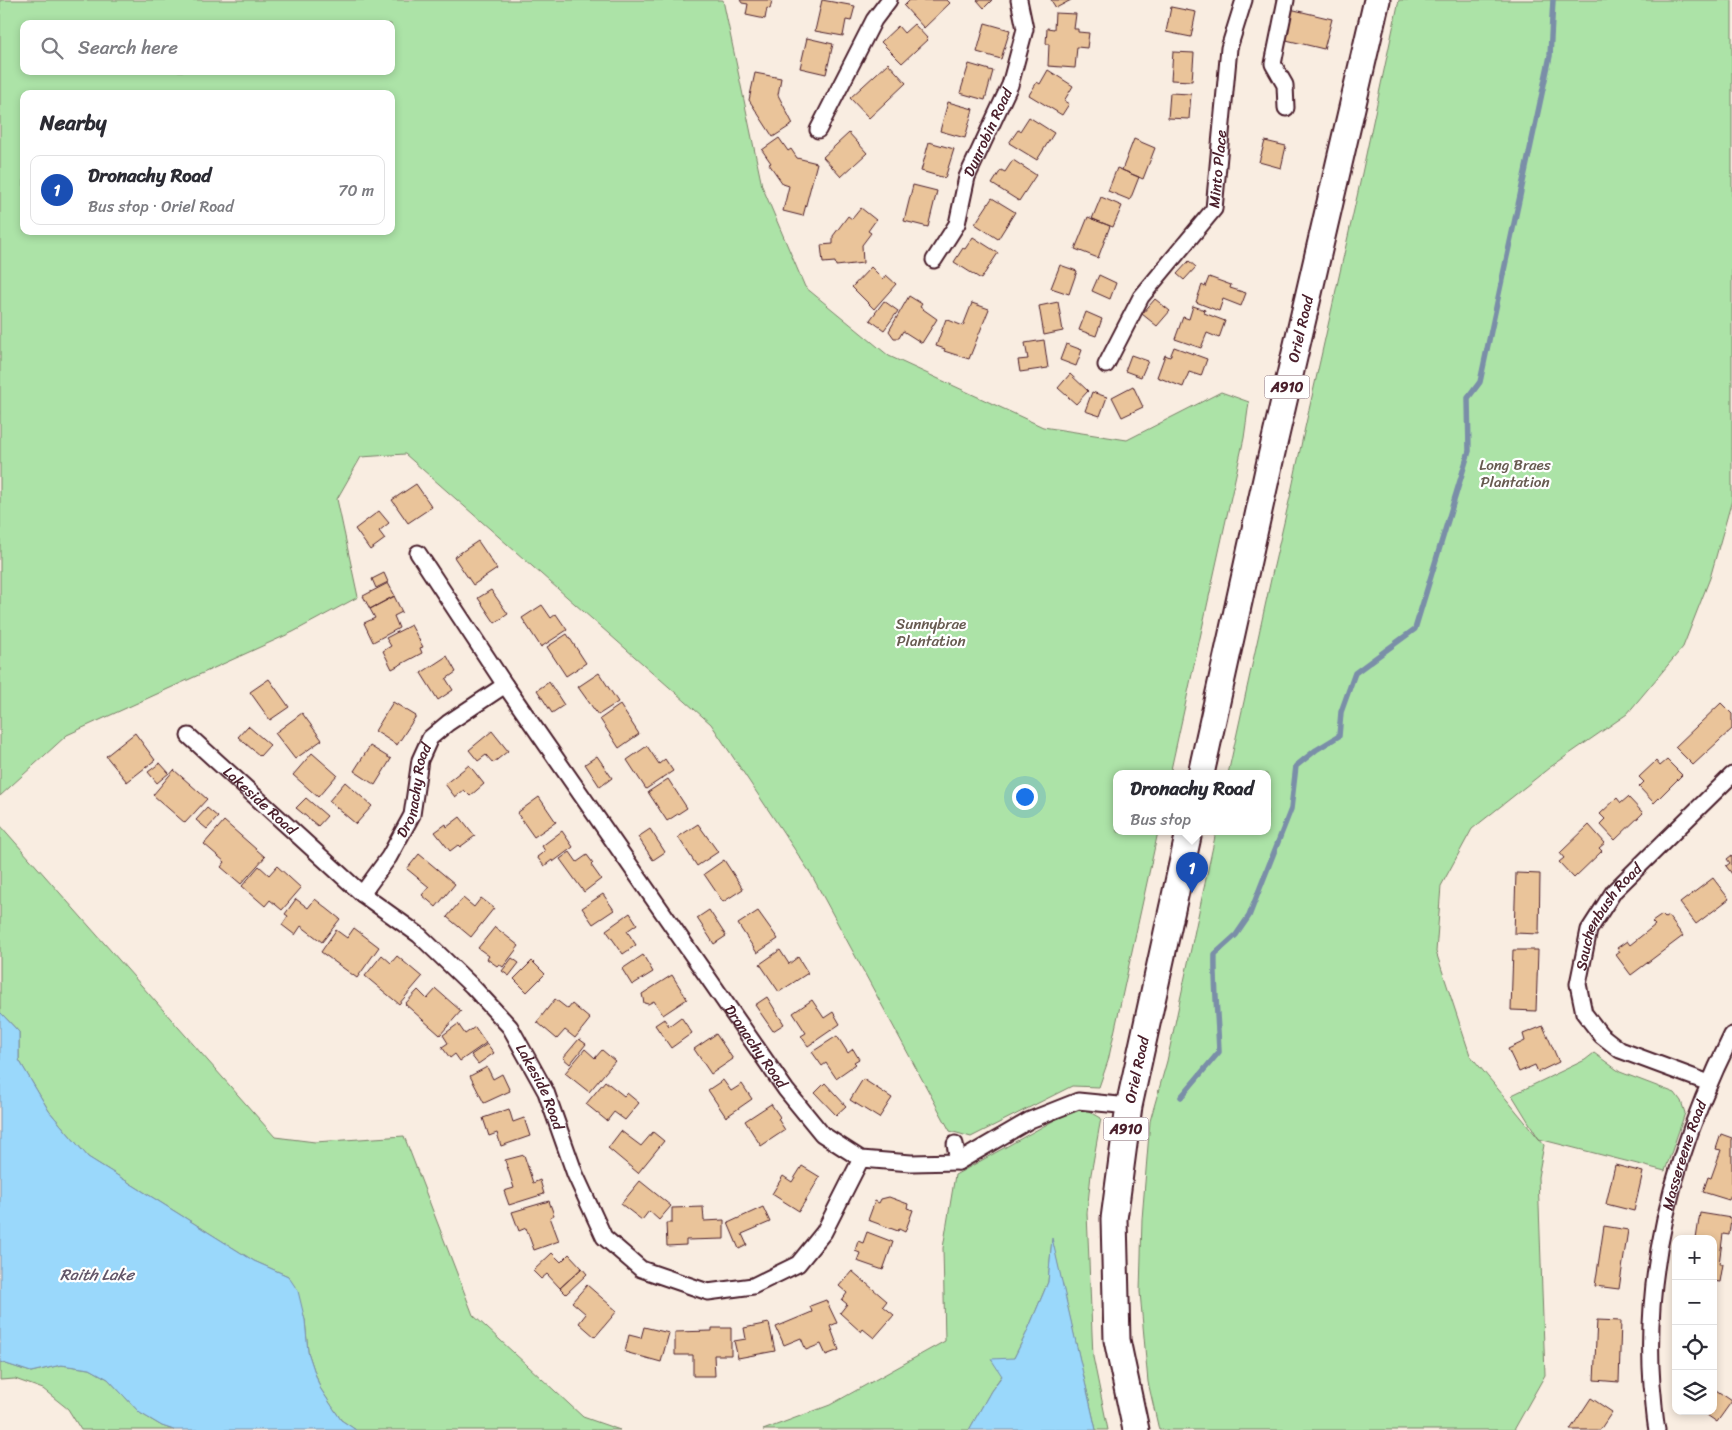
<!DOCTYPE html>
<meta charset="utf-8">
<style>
:root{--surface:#fff;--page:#f7f7f7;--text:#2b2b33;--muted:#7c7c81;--line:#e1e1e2;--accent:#0b8043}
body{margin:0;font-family:Sriracha,sans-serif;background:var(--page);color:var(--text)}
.controls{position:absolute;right:15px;bottom:15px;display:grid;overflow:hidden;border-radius:10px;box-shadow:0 2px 8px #0003}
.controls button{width:45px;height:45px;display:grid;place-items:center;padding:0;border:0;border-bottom:1px solid var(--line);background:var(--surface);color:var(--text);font:25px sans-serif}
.you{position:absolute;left:1024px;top:796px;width:18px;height:18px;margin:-12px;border:4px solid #fff;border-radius:50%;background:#1a73e8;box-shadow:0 0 0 8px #1a73e833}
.badge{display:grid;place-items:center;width:32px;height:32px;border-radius:50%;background:var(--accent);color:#fff;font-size:16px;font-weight:700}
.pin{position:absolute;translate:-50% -41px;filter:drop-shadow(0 1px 2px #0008)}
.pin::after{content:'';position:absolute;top:26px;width:18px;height:15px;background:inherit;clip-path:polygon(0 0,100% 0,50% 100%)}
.popup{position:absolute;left:1113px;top:770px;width:158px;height:65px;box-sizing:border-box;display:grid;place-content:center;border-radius:10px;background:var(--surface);filter:drop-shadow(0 1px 4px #0005);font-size:16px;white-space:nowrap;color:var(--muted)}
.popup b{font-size:19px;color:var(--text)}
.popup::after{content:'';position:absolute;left:50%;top:100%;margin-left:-10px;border:10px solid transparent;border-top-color:var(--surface)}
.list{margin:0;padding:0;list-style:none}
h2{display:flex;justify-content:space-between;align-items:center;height:65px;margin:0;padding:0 20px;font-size:21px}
h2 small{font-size:16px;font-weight:400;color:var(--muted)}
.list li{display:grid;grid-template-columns:32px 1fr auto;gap:15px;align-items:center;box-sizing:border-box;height:70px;margin:0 10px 10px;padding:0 10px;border:1px solid var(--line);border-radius:10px}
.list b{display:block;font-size:19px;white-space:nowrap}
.list p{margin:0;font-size:16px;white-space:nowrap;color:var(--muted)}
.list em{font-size:16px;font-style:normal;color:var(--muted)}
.icon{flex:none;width:28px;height:28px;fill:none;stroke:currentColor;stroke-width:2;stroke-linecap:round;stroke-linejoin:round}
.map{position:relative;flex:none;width:1732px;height:1430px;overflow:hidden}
.search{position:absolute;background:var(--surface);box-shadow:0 2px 8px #0003;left:20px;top:20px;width:375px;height:55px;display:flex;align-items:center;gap:12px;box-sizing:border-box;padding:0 18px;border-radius:10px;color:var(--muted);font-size:19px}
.panel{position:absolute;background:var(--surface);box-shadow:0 2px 8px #0003;left:20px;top:90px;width:375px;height:145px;border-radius:10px}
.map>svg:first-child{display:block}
.green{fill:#ace3a7;stroke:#7b8169;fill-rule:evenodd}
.water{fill:#9ad8fb;stroke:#7a8ea8}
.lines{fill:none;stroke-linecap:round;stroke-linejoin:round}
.stream{stroke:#7a8ea8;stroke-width:5.5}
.building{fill:#eac49a;stroke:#4a1f2b}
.minor-casing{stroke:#4a1f2b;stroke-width:19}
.primary-casing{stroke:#4a1f2b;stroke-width:29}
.minor{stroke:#fff;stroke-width:15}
.primary{stroke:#fff;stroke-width:25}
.labels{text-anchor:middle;stroke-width:4.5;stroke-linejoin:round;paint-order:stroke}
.shield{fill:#fff;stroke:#80626b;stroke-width:1}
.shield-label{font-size:14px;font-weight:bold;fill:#4a1f2b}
.street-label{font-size:15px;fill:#4a1f2b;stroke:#fff}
.park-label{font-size:15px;fill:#675a50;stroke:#fff}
.water-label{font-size:16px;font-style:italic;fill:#625669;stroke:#fff}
</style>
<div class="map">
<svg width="1732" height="1430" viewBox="0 0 1732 1430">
<rect width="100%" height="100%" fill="#f9ede1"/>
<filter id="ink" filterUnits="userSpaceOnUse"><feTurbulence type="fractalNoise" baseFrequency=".02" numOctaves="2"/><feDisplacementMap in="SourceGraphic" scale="10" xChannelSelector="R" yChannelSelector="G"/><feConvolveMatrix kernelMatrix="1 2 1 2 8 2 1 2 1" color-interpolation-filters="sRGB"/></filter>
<g filter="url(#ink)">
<path class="green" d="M0,0H723L762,186L805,287L889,356L1043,427L1127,440L1221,392L1249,402L1244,438L1170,774H1117V832H1158L1108,1061L1099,1087L1072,1086L971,1137L950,1131L811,874L711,724L405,454L361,457L337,499L358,597L293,632L67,735L0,796ZM24,24H391V71H24ZM24,94H391V231H24Z
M1399,0H1732V500L1710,578L1683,647L1627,714L1549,768L1472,829L1441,886L1436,952L1470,1055L1544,1145L1538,1177L1545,1375L1514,1430H1159L1148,1382L1140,1292L1142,1219L1150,1121L1167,1061L1216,832H1267V774H1228L1273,570L1290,497L1302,441L1358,192Z
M0,825L275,1137L315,1142L404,1136L473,1315L583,1417L620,1430H356L341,1420L320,1388L308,1352L305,1320L288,1276L254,1261L88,1157L49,1111L19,1060V1032L0,1012Z
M1594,1053L1620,1072L1675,1093L1681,1101L1685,1113L1665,1171L1539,1139L1512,1095L1585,1060Z
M1080,1106L1101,1118L1091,1174L1087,1213L1093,1357L1108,1430H1096L1052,1240L1048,1282L1027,1332L1014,1358L991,1391L969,1430H763L830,1405L945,1341L943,1248L955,1175Z
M0,1362L31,1372L61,1365L90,1369L108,1379L140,1413L162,1426L174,1430H81L68,1409L43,1389L15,1379L0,1380Z"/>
<path class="water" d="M0,1012L19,1032V1060L49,1111L88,1157L254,1261L288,1276L298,1291L305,1320L308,1352L320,1388L341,1420L356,1430H174L162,1426L140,1413L108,1379L90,1369L61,1365L31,1372L0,1362Z
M1052,1238L1096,1430H969L991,1391L1002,1376L991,1359L1014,1358L1027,1332L1048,1282Z"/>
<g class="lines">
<path class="stream" d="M1181,1097L1219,1052C1218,1019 1214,987 1215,954L1236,935L1249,916L1291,809L1296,766L1316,750L1339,736L1341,712L1355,673L1415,629L1469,451L1468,398L1480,382L1550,56L1553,0"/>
</g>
<path class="building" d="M740,0H772L770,9L767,8L765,19L746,15L748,4L742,3Z
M822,0L855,6L851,21L846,20L843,36L815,31Z
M910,0H947L950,3L924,28L904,6Z
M977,0H992L984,8Z
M1051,0H1071L1056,8Z
M1171,7L1196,12L1191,37L1166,32Z
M1290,9L1332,19L1324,49L1282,39Z
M1055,13L1076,14L1074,29H1078V32L1089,33L1087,48L1077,47L1075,68L1048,66L1049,44H1046L1047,28L1054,29Z
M985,23L1010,30L1001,59L977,52Z
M914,24L928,39L902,63L881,42L898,26L904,33Z
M807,38L833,44L826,74L800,68Z
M1173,52L1194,53L1192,81L1171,80Z
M888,63L906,83L869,118L850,98Z
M969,64L993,71L985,100L960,93Z
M1048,70L1073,86L1064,101L1069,104L1062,115L1029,95L1037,82L1040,84Z
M755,73L781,78L778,95L793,124L773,137L749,100Z
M1170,93L1191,94L1189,119L1168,118Z
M948,102L973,109L965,138L940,131Z
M1029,117L1054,133L1037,160L1009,143L1018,130L1020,131Z
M849,133L867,153L841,177L823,157Z
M779,138L788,151L791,149L797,158L817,163L803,216L783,211L789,186L783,184L769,164L771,163L762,150Z
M1134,139L1155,148L1143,179L1122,170Z
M1265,141L1286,146L1281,168L1259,162Z
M929,142L954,149L945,178L921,171Z
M1013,160L1036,175L1019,201L992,184L1001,170L1005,172Z
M1117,168L1139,177L1130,200L1108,191Z
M913,185L937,191L928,227L904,221Z
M1101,197L1122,206L1113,227L1092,219Z
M992,198L1015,212L998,239L975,224Z
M861,208L876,220L868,231L871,233L862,245L863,263L836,266L835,262L823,263L821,245L833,244V236L848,216L852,219Z
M1088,217L1110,226L1098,258L1075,249Z
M973,237L998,253L981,279L954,262L963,248L965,249Z
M1189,261L1196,267L1184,280L1177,274Z
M1060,265L1077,271L1069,294L1051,288Z
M871,267L883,279L886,275L896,284L874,309L852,287Z
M1099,275L1116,283L1110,299L1092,291Z
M1209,277L1231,285L1230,288L1246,293L1241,306L1223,299L1219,311L1196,302L1202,285L1205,287Z
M909,296L922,304L920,307L937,319L922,343L903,331L899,338H894L889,331Z
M1155,299L1170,311L1157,326L1142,314Z
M884,301L898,311L884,330L870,320Z
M1058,302L1063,331L1044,335L1039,306Z
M972,303L989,309L969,359L944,351L945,349L936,346L946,319L963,326Z
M1193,306L1205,310L1204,313L1225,321L1219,338L1207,333L1201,348L1175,339L1183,317L1189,319Z
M1086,312L1102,319L1096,336L1079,330Z
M1044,340L1048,368L1020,372L1018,360L1028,359L1025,343Z
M1066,344L1082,350L1076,366L1060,360Z
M1174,347L1207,359L1201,376L1189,372L1183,387L1157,377L1165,355L1170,357Z
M1131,355L1148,361L1141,377L1125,371Z
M1070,374L1088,391L1076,404L1058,388Z
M1133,386L1143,407L1122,417L1112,397Z
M1092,392L1107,397L1100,416L1085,411Z
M416,484L432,507L408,523L392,500Z
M379,511L389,523L379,531L385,539L370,550L355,529Z
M478,541L497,569L473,585L454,557Z
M384,573L388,582L376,588L372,579Z
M388,583L395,596L370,609L363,596Z
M491,590L508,614L495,623L478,598Z
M394,596L402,612L394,616L399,628L373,642L364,623L375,618L370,609Z
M542,605L551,618L556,614L567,630L541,647L522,618Z
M411,625L423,647L420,648L422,653L392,669L383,651L391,646L386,638Z
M567,634L586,663L566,676L547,647Z
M447,656L456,672L446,679L453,690L438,700L421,673Z
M599,673L618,702L598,715L578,687Z
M269,679L289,707L270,720L250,692Z
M549,682L564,705L552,713L537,690Z
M393,702L416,716L397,745L375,731Z
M1721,703L1732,714V729L1693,765L1675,747Z
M620,705L639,734L619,748L600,719Z
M302,713L322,740L295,759L275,733Z
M248,726L270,745L260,756L238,737Z
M492,731L508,751L493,763L486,755L478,761L469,750Z
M135,733L155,760L127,782L106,756Z
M370,746L391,759L375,785L354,771Z
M647,746L659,764L665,759L673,771L646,789L627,760Z
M312,753L337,775L318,797L293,775Z
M597,756L612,778L600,787L585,764Z
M1667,760L1682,775L1654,803L1639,787L1644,782L1639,777L1656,761L1660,766Z
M160,763L169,773L157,783L148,772Z
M469,765L484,784L470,796L464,790L455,797L445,784Z
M174,770L207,799L185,823L153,795Z
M668,779L687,808L667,821L648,792Z
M345,782L372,806L356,824L329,801Z
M539,797L556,822L534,837L517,813Z
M1628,797L1643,813L1615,840L1600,824L1605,819L1600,814L1617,798L1621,803Z
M306,798L327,816L318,826L296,808Z
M207,808L218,817L207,829L196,820Z
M460,817L475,836L460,847L458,845L450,851L435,832L446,824L447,827Z
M224,821L265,857L241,884L221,867L225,862L204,844Z
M698,824L718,852L697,866L678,837Z
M1589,825L1605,843L1599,848L1602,851L1574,878L1559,862L1564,858L1560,853Z
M650,829L665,852L653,860L638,837Z
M562,831L573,847L553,862L552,860L544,866L537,857L545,851L542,846Z
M570,852L577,862L587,855L593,863L591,865L601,879L584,892L560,859Z
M419,854L455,884L436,907L422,895L429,887L407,869Z
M1732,855V874L1726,866L1730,863L1727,859Z
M724,860L743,889L723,902L704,874Z
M259,866L269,875L277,866L301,888L282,910L270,900L265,906L242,886Z
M1516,873L1540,874L1539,934L1514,933Z
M1713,878L1729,899L1696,924L1680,903Z
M603,894L614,910L593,924L582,908Z
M463,898L474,907L481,898L494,908L471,937L447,917Z
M296,899L308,908L315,899L340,919L322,942L301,926L295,935L282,925L288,916L285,914Z
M709,910L726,936L714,944L697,918Z
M758,911L778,939L757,953L738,924Z
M630,913L637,924L627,931L636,945L623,954L606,930Z
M1662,915L1665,918L1668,916L1683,936L1631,975L1616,955L1620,952L1617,948L1627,941L1630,945L1655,925L1652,922Z
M495,927L519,946L503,967L499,964L497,966L487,959L489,956L478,948Z
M354,928L379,947L357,978L321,952L336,930L347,938Z
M780,950L789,964L798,957L808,973L779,992L760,964Z
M1513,950H1538L1536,1011L1511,1010Z
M382,955L391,963L397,956L422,977L399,1004L365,976Z
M643,955L653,972L632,985L622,969Z
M512,958L519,963L509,976L502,971Z
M532,961L545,974L527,992L514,979Z
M672,975L687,999L663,1015L654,1001L648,1004L644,1003L642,994Z
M436,989L461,1011L440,1035L405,1004L418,990L427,999Z
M767,997L784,1024L773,1031L755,1005Z
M555,999L568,1009L572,1004L590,1019L575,1038L565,1030L557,1039L537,1022Z
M812,1000L824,1018L833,1012L840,1024L808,1046L801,1036L806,1033L793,1013Z
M681,1017L692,1033L671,1048L655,1025L664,1019L669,1026Z
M458,1024L465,1034L475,1027L486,1043L460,1061L455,1054L450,1058L442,1047L448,1043L443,1035Z
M1543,1026L1559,1062L1538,1072L1535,1065L1519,1072L1508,1049L1525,1041L1523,1034Z
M716,1034L733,1059L711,1074L694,1049Z
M837,1036L848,1053L853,1049L859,1059L854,1062L856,1064L836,1078L826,1063L822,1066L812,1052Z
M579,1039L586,1044L570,1064L563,1058Z
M487,1044L494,1053L478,1064L471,1055Z
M585,1049L595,1058L602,1050L615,1061L589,1092L565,1073Z
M487,1067L493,1079L502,1074L510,1091L484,1103L470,1076Z
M863,1079L892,1098L879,1118L850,1100Z
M723,1080L731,1091L742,1084L752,1099L726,1117L708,1090Z
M605,1081L624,1096L627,1093L639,1103L625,1120L614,1112L607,1121L586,1104Z
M825,1083L846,1106L836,1115L815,1093Z
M771,1104L780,1117L778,1119L785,1130L761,1146L745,1121Z
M509,1109L513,1122L524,1118L530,1136L501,1146L497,1133L489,1136L483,1118Z
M621,1131L641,1146L653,1132L664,1141L638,1173L608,1148Z
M1721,1134L1732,1138V1190L1729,1200L1703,1192L1708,1177L1711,1178L1721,1150L1716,1149Z
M524,1155L533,1183L540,1180L544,1194L509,1205L504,1191L514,1188L505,1160Z
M1615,1165L1643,1172L1634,1211L1606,1204Z
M802,1166L820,1177L799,1211L772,1194L783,1176L792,1182Z
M640,1181L671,1206L659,1220L649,1211L642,1220L621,1204Z
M889,1197L908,1204L907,1208L913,1210L905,1232L899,1229L898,1231L868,1220L875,1201L879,1203L881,1199Z
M549,1201L554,1215L550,1217L559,1241L534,1250L526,1228L519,1231L512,1212Z
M703,1207L704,1221L724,1220V1239L686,1240V1245L667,1246L666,1223H672V1208Z
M763,1207L770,1222L742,1234L747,1245L739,1249L728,1223Z
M1700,1213L1731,1218L1729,1235L1723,1234L1719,1264H1723L1720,1282L1713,1281V1239H1696Z
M1604,1226L1628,1230L1619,1289L1595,1286Z
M867,1232L893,1242L883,1270L857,1261L860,1253L855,1251L858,1241L863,1243Z
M552,1253L561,1262L569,1254L582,1268L560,1288L547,1274L541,1279L533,1271Z
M582,1268L587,1274L566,1294L560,1288Z
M852,1271L887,1301L883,1306L894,1315L874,1338L863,1329L861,1332L840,1313L847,1304L842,1300L847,1293L839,1286Z
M587,1285L617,1311L595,1337L579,1323L586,1314L572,1302Z
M826,1300L837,1323L830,1326L839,1350L826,1355L821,1344L806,1350L801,1338L784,1345L776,1327L812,1312L810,1306Z
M1597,1320L1621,1321L1619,1382L1594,1380Z
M769,1323L775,1351L738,1358L734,1341L746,1339L744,1328Z
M644,1327L669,1333L661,1362L625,1352L629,1335L641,1338Z
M712,1328H731V1355H714L715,1376H693V1355H675V1332L712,1331Z
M1713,1388L1732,1401L1717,1422L1701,1411H1713Z
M1591,1398L1612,1412L1600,1430H1570Z"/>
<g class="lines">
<defs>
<g id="minor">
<path d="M1286,0L1273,64L1285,85L1286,108"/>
<path d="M818,130L874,20L889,0"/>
<path id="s1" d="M934,260L957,224L967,177L1010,85L1025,29L1019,0"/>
<path id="s2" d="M1106,365L1141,297L1214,209L1229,48L1244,0"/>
<path id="s3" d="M418,553L505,685L786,1090L822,1134L861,1159L911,1163L958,1162L1030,1120L1078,1101L1129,1106"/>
<path id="s4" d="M189,736L362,894L419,935L472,986L510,1027L546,1092L575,1174L604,1237L641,1269L708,1292L753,1286L798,1264L824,1232L861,1159"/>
<path id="s5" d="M362,894L389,857L412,815L420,760L430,738L448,723L505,685"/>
<path id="s6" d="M1709,1083L1620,1050L1601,1035L1584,1013L1578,984L1589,930L1614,891L1732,775"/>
<path d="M955,1144L958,1162"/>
<path id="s7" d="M1657,1430C1654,1415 1654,1400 1652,1385C1643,1263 1678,1143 1732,1035"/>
</g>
<g id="primary">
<path id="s8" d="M1201,774L1270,461L1377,0"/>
<path id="s9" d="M1136,1430L1117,1340L1114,1219L1129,1106L1189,832"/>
</g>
</defs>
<use href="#minor" class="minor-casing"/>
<use href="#primary" class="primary-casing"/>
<use href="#minor" class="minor"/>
<use href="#primary" class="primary"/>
</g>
</g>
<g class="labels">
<g class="shield">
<rect x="1264.5" y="375.5" width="45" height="23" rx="4"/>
<rect x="1103.5" y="1117.5" width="45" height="23" rx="4"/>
</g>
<g class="shield-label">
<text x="1287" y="392">A910</text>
<text x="1126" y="1134">A910</text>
</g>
<g class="street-label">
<text dy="5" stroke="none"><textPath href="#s1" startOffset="140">Dunrobin Road</textPath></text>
<text dy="5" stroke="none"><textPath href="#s2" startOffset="231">Minto Place</textPath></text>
<text dy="5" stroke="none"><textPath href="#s8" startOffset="456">Oriel Road</textPath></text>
<text dy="5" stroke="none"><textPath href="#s5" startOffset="118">Dronachy Road</textPath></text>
<text dy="5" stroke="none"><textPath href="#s4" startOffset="96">Lakeside Road</textPath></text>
<text dy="5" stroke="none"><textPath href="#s6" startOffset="252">Sauchenbush Road</textPath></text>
<text dy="5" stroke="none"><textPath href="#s3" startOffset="598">Dronachy Road</textPath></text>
<text dy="5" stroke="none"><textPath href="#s9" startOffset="364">Oriel Road</textPath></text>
<text dy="5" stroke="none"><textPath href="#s4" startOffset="501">Lakeside Road</textPath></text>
<text dy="5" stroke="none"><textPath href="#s7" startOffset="279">Massereene Road</textPath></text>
</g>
<g class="park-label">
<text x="1515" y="470">Long Braes<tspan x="1515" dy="17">Plantation</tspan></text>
<text x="931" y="629">Sunnybrae<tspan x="931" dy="17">Plantation</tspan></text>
</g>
<g class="water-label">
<text x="97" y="1280">Raith Lake</text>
</g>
</g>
</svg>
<div class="controls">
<button>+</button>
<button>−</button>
<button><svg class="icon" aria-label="locate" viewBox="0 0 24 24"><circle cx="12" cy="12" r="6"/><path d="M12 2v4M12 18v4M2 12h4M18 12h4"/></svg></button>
<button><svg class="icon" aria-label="layers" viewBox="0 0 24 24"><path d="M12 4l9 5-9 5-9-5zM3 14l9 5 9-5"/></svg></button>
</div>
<div class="you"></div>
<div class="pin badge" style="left:1192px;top:893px;background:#1a4fb4">1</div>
<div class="popup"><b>Dronachy Road</b>Bus stop</div>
<div class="search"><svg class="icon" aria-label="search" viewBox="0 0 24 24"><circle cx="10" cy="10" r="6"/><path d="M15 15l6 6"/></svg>Search here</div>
<section class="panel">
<h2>Nearby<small></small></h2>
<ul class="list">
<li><span class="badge" style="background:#1a4fb4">1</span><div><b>Dronachy Road</b><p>Bus stop · Oriel Road</p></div><em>70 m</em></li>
</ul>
</section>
</div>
